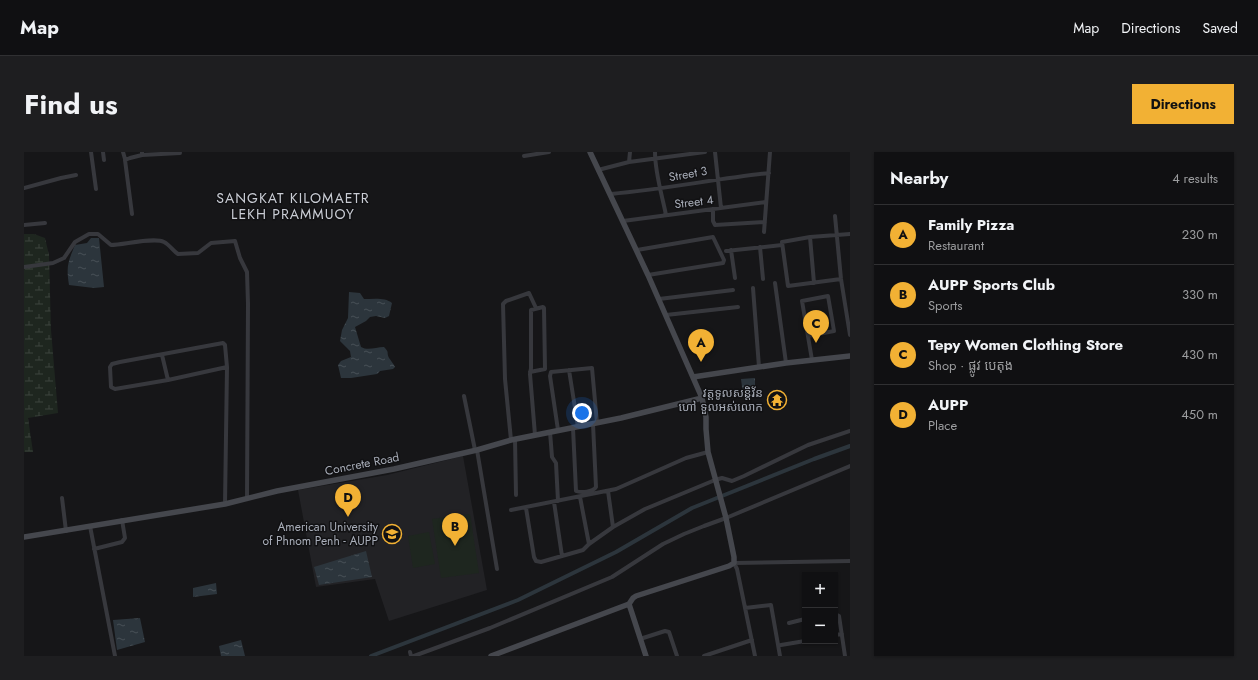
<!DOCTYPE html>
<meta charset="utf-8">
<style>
:root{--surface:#101012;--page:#1e1e20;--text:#f1f3f6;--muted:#9c9d9f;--line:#303032;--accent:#f2b134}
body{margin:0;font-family:Jost,"Noto Sans Khmer",sans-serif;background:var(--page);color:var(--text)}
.controls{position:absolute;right:12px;bottom:12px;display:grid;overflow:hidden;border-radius:0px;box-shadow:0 1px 3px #0004}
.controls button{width:36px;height:36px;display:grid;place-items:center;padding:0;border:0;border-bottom:1px solid var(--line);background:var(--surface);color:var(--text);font:20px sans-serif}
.you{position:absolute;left:558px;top:261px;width:14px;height:14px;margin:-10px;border:3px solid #fff;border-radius:50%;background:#1a73e8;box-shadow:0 0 0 6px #1a73e833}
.badge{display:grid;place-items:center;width:26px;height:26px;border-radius:50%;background:var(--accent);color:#111;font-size:13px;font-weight:700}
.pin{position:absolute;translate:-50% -33px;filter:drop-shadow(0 1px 2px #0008)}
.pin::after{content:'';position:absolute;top:21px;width:14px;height:12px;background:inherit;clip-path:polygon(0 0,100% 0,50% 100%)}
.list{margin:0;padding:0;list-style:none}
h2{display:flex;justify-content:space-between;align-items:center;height:52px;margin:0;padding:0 16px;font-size:17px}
h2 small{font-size:13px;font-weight:400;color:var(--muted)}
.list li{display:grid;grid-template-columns:26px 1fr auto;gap:12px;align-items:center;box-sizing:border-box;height:60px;padding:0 16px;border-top:1px solid var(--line)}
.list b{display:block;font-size:15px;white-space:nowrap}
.list p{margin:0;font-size:13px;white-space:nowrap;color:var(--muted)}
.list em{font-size:13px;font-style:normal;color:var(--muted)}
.map{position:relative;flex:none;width:826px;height:504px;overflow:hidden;border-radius:0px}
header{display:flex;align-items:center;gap:24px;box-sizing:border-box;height:56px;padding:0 20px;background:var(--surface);border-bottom:1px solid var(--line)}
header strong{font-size:19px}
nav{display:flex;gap:22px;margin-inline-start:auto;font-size:14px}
.intro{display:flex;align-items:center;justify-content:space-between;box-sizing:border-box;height:96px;padding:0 24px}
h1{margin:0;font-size:28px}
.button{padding:10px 18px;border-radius:0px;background:var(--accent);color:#111;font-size:14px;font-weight:700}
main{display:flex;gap:24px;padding:0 24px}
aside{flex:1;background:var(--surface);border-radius:0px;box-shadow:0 1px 3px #0004}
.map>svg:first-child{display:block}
.built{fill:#222225}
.wetland{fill:url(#wetland-marsh)}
.pitch{fill:#1e261f}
.water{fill:url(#water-ripples)}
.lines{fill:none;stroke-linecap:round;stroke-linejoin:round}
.canal{stroke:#2c353c;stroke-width:4}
.street{stroke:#37383d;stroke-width:4}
.secondary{stroke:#45474d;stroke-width:5.5}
.labels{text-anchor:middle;stroke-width:3;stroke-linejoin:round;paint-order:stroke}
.street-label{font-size:12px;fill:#a8adb8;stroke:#111113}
.poi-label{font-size:12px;fill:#a8adb8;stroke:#111113;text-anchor:end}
.quarter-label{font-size:14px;letter-spacing:1px;fill:#c9ccd4;stroke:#111113}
</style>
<header>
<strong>Map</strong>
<nav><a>Map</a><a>Directions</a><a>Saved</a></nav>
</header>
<div class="intro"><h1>Find us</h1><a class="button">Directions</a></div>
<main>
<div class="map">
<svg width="826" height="504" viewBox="0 0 826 504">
<defs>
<pattern id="wetland-marsh" width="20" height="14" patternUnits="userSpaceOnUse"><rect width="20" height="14" fill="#1e261f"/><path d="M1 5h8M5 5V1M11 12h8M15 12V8" fill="none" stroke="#3c433d"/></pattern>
<pattern id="water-ripples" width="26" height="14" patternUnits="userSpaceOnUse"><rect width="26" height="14" fill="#2c353c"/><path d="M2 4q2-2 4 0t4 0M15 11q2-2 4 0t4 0" fill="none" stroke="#485056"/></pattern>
</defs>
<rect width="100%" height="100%" fill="#161618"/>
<path class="built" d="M439,304L463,438L365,469L351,427L292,435L274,338L363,323Z"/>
<path class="wetland" d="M0,82H10L21,86L25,103L27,178L34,261L4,266L9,300H0Z"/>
<path class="pitch" d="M446,362L455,421L417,426L408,367Z
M405,380L411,412L389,416L384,384Z"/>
<path class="water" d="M67,86H75L80,135L70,136L45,133C42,114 44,110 51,93L63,91Z
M325,140L336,141L340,147C349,147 361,145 368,151L365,164L361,166L352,164L346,165L342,169L331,175L337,195C344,199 352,195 360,195C366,201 362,200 365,206C367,209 369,211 371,215L369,217L356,219L353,222L327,226H317L314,213L317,209L327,205L326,199L316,189L318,178L324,166Z
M731,226V243L719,242L717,227Z
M342,399L348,425L295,433L290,415Z
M192,431L193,442L169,445V436Z
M116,466L121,490L93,498L89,468Z
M217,488L221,504H197L195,494Z"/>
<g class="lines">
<path class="canal" d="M347,504L494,448L592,400L668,356L790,307L826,294"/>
<path class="street" d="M67,0L72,37
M79,0L80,8
M99,0L101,7
M118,0V3L156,1
M631,0C631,21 638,43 642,63
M691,0L697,56
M500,4L525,0
M605,10L606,0
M574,18L605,10L681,0
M0,36L37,26L52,23
M587,42C640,37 692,27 745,21
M689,57V69L691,73L741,70
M108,62L101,8L106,6L118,3
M811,64L817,127L826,183
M599,69L742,50
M0,73L21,71
M740,80L746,0
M786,85L790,131
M736,95L739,127
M613,98L689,85L700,108L699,111L624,123
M707,98L711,126
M702,99L758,93
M0,115L29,111L40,106L51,90L65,82H74L87,93C99,93 130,85 140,90C146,93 149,99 154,102L174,101L187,91L211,89L216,106L223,120L224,152L223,346
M817,127L764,134L758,90L786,85L826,82
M751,131L762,211
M729,136L735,215
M635,147L709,138
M642,163L714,155
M784,184L810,179L804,144L778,149L788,208
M138,203L144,228
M545,218L554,275
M506,220L521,217L520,156L519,155L507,158V216L506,222L511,283
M440,244L451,298
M549,276L552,339C557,341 569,340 572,335L569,272
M534,278L526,224L527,220L568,216L573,271
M526,280L528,305L532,311L534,349
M491,287L492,343
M487,288L481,227L479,152L482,149L505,141L512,156
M453,298L473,417
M584,339L589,375
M556,345L565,392
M38,346L42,379
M530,350L538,404
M201,352L203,215L201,193L199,191L96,210L88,212L86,215L87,235L91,237L144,228L203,215
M502,356L510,405L512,409L517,410L559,398L565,392L589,375L621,357L691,328L698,326L708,329L720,324L784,293L826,279
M487,358L592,337L662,306L684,300
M66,374L91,504
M70,397L98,390L101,386L98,368
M721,456L747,453L756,504
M811,462L815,464L821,504
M765,471L781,467
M811,483L818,482
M616,487L641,479L645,480L653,504
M757,493L781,489
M386,500L387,504
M390,504L466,476L588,425L639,392L660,382L680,374L702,366L826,314
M680,504L728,488
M731,504L713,417L710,411L826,409"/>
<path class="secondary" d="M669,225L762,211L826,204
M0,385L201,352L253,339L370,317L453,298L487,288L597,266L678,246
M605,452L622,504
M467,504L605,452L609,446L612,444L705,414L710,411V405L702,366L684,300L682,277V265L678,246L624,123L566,0"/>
</g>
<defs>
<symbol id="temple-ring" viewBox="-11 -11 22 22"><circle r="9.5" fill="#111113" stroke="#f2b134" stroke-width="1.5"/><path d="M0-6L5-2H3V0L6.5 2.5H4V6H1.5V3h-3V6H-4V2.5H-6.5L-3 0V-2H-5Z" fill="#f2b134"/></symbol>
<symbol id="university-ring" viewBox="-11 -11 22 22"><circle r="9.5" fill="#111113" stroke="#f2b134" stroke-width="1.5"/><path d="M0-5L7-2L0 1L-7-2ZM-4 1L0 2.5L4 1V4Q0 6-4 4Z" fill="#f2b134"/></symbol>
</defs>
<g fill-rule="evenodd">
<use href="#temple-ring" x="742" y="237" width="22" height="22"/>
<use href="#university-ring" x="357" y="371" width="22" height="22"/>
</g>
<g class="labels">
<g class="street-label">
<text transform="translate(664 22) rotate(-10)" y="4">Street 3</text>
<text transform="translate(670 50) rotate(-7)" y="4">Street 4</text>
<text transform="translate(338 312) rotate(-11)" y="4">Concrete Road</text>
</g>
<g class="poi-label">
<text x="739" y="245">វត្តទូលសន្តិវ័ន<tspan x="739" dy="14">ហៅ ទួលអស់លោក</tspan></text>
<text x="354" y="379">American University<tspan x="354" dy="14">of Phnom Penh - AUPP</tspan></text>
</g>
<g class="quarter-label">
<text x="269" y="51">SANGKAT KILOMAETR<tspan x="269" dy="16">LEKH PRAMMUOY</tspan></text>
</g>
</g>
</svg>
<div class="controls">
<button>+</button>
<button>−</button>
</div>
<div class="you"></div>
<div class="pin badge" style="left:677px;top:210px">A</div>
<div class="pin badge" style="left:431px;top:394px">B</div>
<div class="pin badge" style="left:792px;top:191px">C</div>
<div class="pin badge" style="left:324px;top:365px">D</div>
</div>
<aside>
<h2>Nearby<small>4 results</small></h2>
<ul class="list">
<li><span class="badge">A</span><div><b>Family Pizza</b><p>Restaurant</p></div><em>230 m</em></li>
<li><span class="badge">B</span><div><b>AUPP Sports Club</b><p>Sports</p></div><em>330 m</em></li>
<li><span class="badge">C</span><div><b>Tepy Women Clothing Store</b><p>Shop · ផ្លូវ បេតុង</p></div><em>430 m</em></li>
<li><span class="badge">D</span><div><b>AUPP</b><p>Place</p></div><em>450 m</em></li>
</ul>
</aside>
</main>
